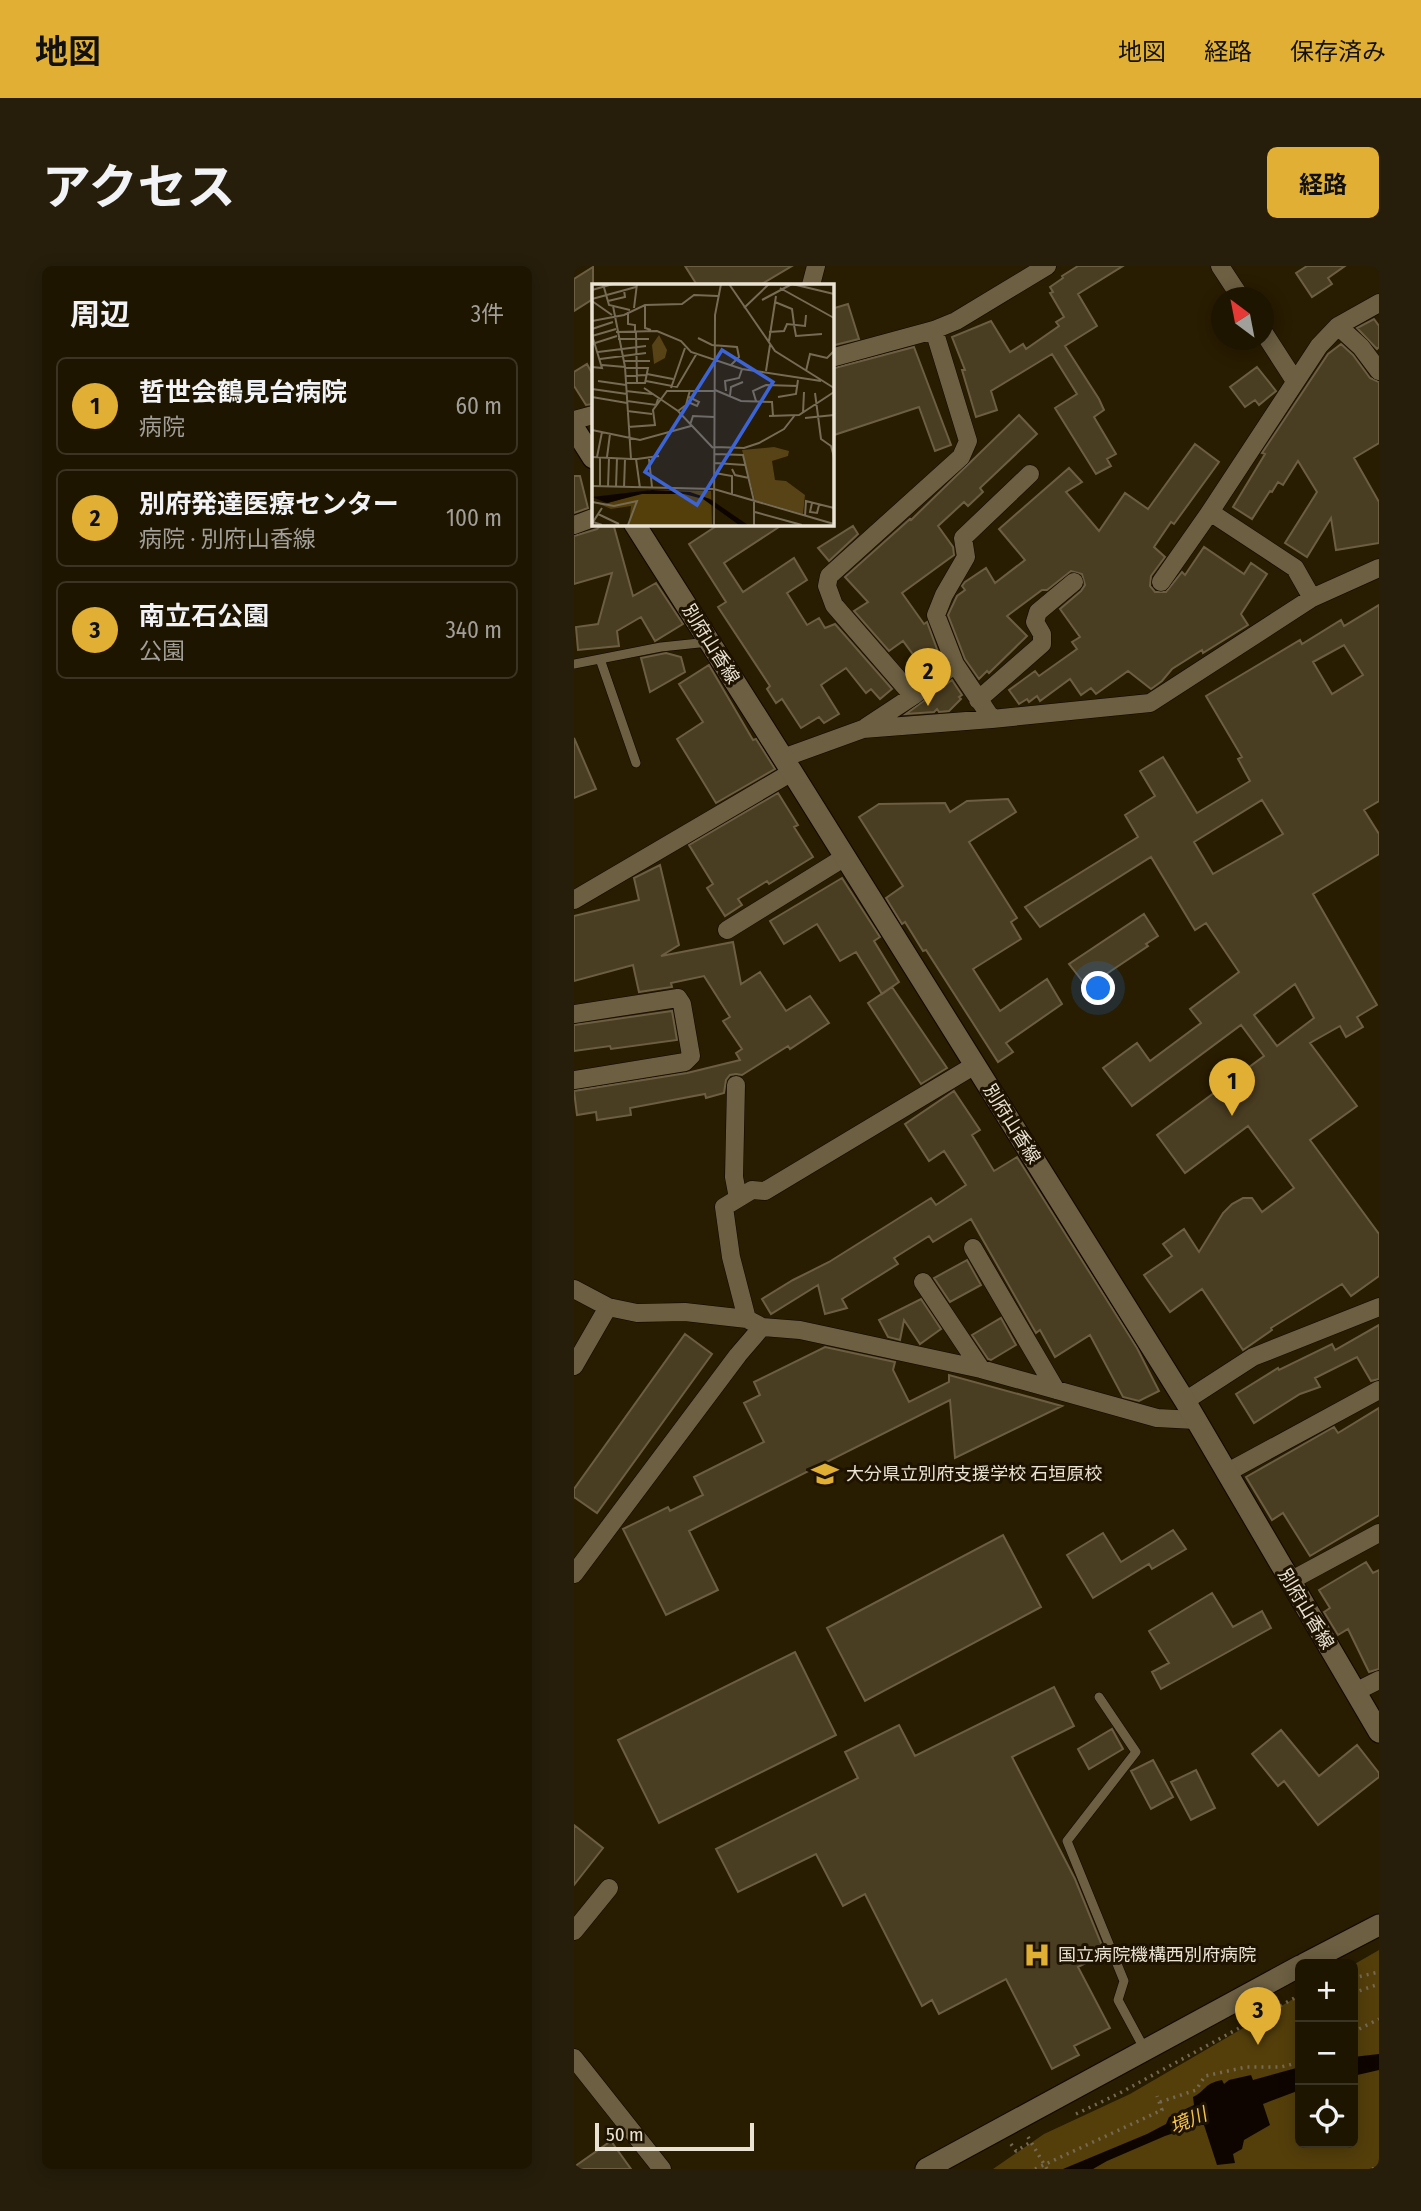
<!DOCTYPE html>
<html lang="ja">
<meta charset="utf-8">
<style>
:root{--surface:#1e1501;--page:#261e0b;--text:#f1f3f6;--muted:#a19f99;--line:#3c3423;--accent:#e1af34}
body{margin:0;font-family:"Fira Sans Condensed","Noto Sans JP",sans-serif;background:var(--page);color:var(--text)}
.controls{position:absolute;right:21px;bottom:21px;display:grid;overflow:hidden;border-radius:10px;box-shadow:0 4px 18px #0003}
.controls button{width:63px;height:63px;display:grid;place-items:center;padding:0;border:0;border-bottom:2px solid var(--line);background:var(--surface);color:var(--text);font:35px sans-serif}
.compass{position:absolute;left:637px;top:21px;width:63px;height:63px;border-radius:50%;background:var(--surface);box-shadow:0 4px 18px #0003;rotate:328deg}
.scale{position:absolute;left:21px;bottom:18px;width:159px;box-sizing:border-box;padding-left:7px;border:4px solid #eae2d2;border-top:0;font-size:19px;line-height:24px;white-space:nowrap;color:#eae2d2;-webkit-text-stroke:5px #1e1300;paint-order:stroke}
.you{position:absolute;left:525px;top:723px;width:24px;height:24px;margin:-18px;border:5px solid #fff;border-radius:50%;background:#1a73e8;box-shadow:0 0 0 10px #1a73e833}
.badge{display:grid;place-items:center;width:46px;height:46px;border-radius:50%;background:var(--accent);color:#111;font-size:23px;font-weight:700}
.pin{position:absolute;translate:-50% -58px;filter:drop-shadow(0 2px 4px #0008)}
.pin::after{content:'';position:absolute;top:37px;width:24px;height:21px;background:inherit;clip-path:polygon(0 0,100% 0,50% 100%)}
.list{margin:0;padding:0;list-style:none}
h2{display:flex;justify-content:space-between;align-items:center;height:91px;margin:0;padding:0 28px;font-size:30px}
h2 small{font-size:23px;font-weight:400;color:var(--muted)}
.list li{display:grid;grid-template-columns:46px 1fr auto;gap:21px;align-items:center;box-sizing:border-box;height:98px;margin:0 14px 14px;padding:0 14px;border:2px solid var(--line);border-radius:10px}
.list b{display:block;font-size:26px;white-space:nowrap}
.list p{margin:0;font-size:23px;white-space:nowrap;color:var(--muted)}
.list em{font-size:23px;font-style:normal;color:var(--muted)}
.icon{flex:none;width:38px;height:38px;fill:none;stroke:currentColor;stroke-width:2;stroke-linecap:round;stroke-linejoin:round}
.map{position:relative;flex:none;width:805px;height:1903px;overflow:hidden;border-radius:10px}
header{display:flex;align-items:center;gap:42px;box-sizing:border-box;height:98px;padding:0 35px;background:var(--accent);color:#111}
header strong{font-size:33px}
nav{display:flex;gap:38px;margin-inline-start:auto;font-size:24px}
.intro{display:flex;align-items:center;justify-content:space-between;box-sizing:border-box;height:168px;padding:0 42px}
h1{margin:0;font-size:49px}
.button{padding:18px 32px;border-radius:10px;background:var(--accent);color:#111;font-size:24px;font-weight:700}
main{display:flex;gap:42px;padding:0 42px}
aside{flex:1;background:var(--surface);border-radius:10px;box-shadow:0 4px 18px #0003}
.map>svg:first-child{display:block}
.green{fill:#543f0b}
.water{fill:#0e0500}
.building{fill:#4a3e22;stroke:#6c5e42;stroke-width:2;fill-rule:evenodd}
.lines{fill:none;stroke-linecap:round;stroke-linejoin:round}
.lane-casing{stroke:#110600;stroke-width:10}
.street-casing{stroke:#110600;stroke-width:19}
.secondary-casing{stroke:#110600;stroke-width:23}
.path{stroke:#746953;stroke-width:3.5;stroke-dasharray:2 5;stroke-linecap:butt}
.lane{stroke:#6c5f42;stroke-width:9}
.street{stroke:#6c5f42;stroke-width:18}
.secondary{stroke:#6c5f42;stroke-width:21}
.path-bridge{stroke:#746953;stroke-width:3.5;stroke-dasharray:2 5;stroke-linecap:butt}
.labels{text-anchor:middle;stroke-width:6;stroke-linejoin:round;paint-order:stroke}
.street-label{font-size:18px;fill:#eae2d2;stroke:#1e1300}
.poi-label{font-size:18px;fill:#eae2d2;stroke:#1e1300;text-anchor:start}
.water-label{font-size:19px;font-style:italic;fill:#f4c24e;stroke:#1e1300}
.inset-road{fill:none;stroke:#766b55;stroke-width:2}
.view{fill:#3c64d7;fill-opacity:0.15;stroke:#3c64d7;stroke-width:3.5}
.inset-edge{fill:none;stroke:#eae2d2;stroke-width:3.5}
</style>
<header>
<strong>地図</strong>
<nav><a>地図</a><a>経路</a><a>保存済み</a></nav>
</header>
<div class="intro"><h1>アクセス</h1><a class="button">経路</a></div>
<main>
<aside>
<h2>周辺<small>3件</small></h2>
<ul class="list">
<li><span class="badge">1</span><div><b>哲世会鶴見台病院</b><p>病院</p></div><em>60 m</em></li>
<li><span class="badge">2</span><div><b>別府発達医療センター</b><p>病院 · 別府山香線</p></div><em>100 m</em></li>
<li><span class="badge">3</span><div><b>南立石公園</b><p>公園</p></div><em>340 m</em></li>
</ul>
</aside>
<div class="map">
<svg width="805" height="1903" viewBox="0 0 805 1903">
<rect width="100%" height="100%" fill="#281c01"/>
<path class="green" d="M805,1684V1903H419L470,1868L556,1828L726,1729V1877H779V1699Z"/>
<path class="water" d="M805,1788V1804L779,1810V1791Z
M726,1801V1824L689,1838L696,1859L670,1874L668,1883L659,1888L661,1897L643,1899L630,1859H624L591,1870L533,1895L519,1903H489L573,1868L592,1858L595,1851L620,1839L619,1831C633,1824 629,1818 648,1814L650,1818L655,1814L677,1809L679,1814Z"/>
<path class="building" d="M111,0H218L186,19H123Z
M504,0H549L504,28L523,60L491,80L525,133L530,144L520,151L542,188L533,193L537,200L522,208L481,142L503,128L478,88L417,125L423,144L402,151L388,104H391L378,71L417,55L436,86L449,78L452,83L485,60L482,56L490,51L476,27L479,26L476,21L489,12L488,10Z
M733,0H771L754,12L758,18L738,31L722,7Z
M19,1V33L0,45V13Z
M274,38L285,73L257,80V43Z
M800,53L805,60V81L803,83L783,62Z
M767,78L779,89L796,112L805,116V177L780,192L805,236V277L762,284L757,252L733,291L711,277L743,226L724,195L709,219L704,216L698,226L696,225L678,253L659,241L691,188L688,187L754,88Z
M340,81L377,179L361,185L345,141L257,170V103Z
M13,98L19,109V138L12,139L0,120V106Z
M683,101L702,125L685,139L681,134L671,141L656,121Z
M445,149L463,168L406,222L409,226L394,240L390,236L364,260L379,281L380,289L328,327L350,358L353,356L367,394L352,406L329,375L315,385L280,345L294,336L271,311L336,253L337,254Z
M621,178L645,196L600,258L597,256L580,281L591,291L577,310L576,320L581,326H592L608,306L611,309L630,281L670,308L677,297L693,308L667,348L674,359L629,387L628,384L598,403L588,415L577,423L554,405L522,428L517,422L507,429L496,413L466,435L463,430L455,436L453,433L445,438L435,424L461,405L465,410L503,383L498,376L506,371L486,343L507,325L511,319L508,308L497,305L473,324H468L433,350L453,370L415,407L413,405L405,413L391,393L374,349L383,330L391,324L388,320L391,316L412,302L421,317L451,294L425,263L495,202L508,216L492,226L525,265L551,227L574,243Z
M0,210H6L14,242L0,247Z
M29,257H39L59,330L82,317L109,358L81,375L67,351L43,365L45,380L4,384L2,361L24,358L38,307L0,318V270L23,263Z
M147,257H211L150,297L169,326L220,292L233,314L213,327L233,359L245,352L251,362L261,358L318,423L306,433L297,423L292,427L272,402L247,419L265,448L250,457L245,451L227,462L208,433L202,437L193,423L196,420L144,341L152,336L115,278Z
M279,260L284,268L255,295L244,282Z
M805,339V535L790,544L805,568V588L739,628L803,739L783,751L789,761L772,771L766,760L736,777L783,840L736,874L805,968V1010L777,1030L768,1018L697,1062L698,1064L669,1084L628,1023L596,1046L570,1009L598,990L589,978L610,963L625,986L649,947L658,938L669,932H678L688,946L720,922L674,860L611,907L583,869L690,790L667,759L558,840L529,802L563,777L576,795L627,757L616,743L665,706L632,657L621,664L577,591L466,661L451,641L564,571L551,549L581,530L566,505L589,491L623,547L676,515L664,493L668,491L632,430L726,374L728,378L767,354L770,360ZM770,379L789,409L758,428L739,396ZM688,534L709,568L639,608L620,576ZM721,718L740,752L703,780L680,749Z
M92,387L107,391L111,406L76,426L67,392Z
M135,399L179,474L182,473L201,503L142,537L103,473L129,456L105,418Z
M378,414L388,429L385,431L387,433L375,445L365,446L363,443L360,446L332,448Z
M0,472L22,523L0,532Z
M204,527L224,559L220,561L239,591L195,618L193,615L164,633L168,639L151,650L133,622L139,618L115,579Z
M434,533L442,546L395,576L443,652L437,656L447,673L399,703L426,745L473,713L488,738L432,777L439,786L424,796L352,684L349,685L331,656L328,658L312,632L329,620L285,551L305,538L371,537L376,546L393,535Z
M86,599L105,679L87,690L159,676L167,718L186,706L212,745L236,730L255,757L216,783L214,780L168,809L162,808L156,809L152,814L150,827L132,832L131,828L56,842L57,849L23,854L22,846L3,849L0,825L113,807L166,794L162,787L168,783L149,755L156,751L130,710L97,717L98,721L65,726L59,699L0,715V650L65,634L60,612Z
M268,612L306,671L300,675L325,716L308,728L282,686L266,695L243,658L210,678L196,655Z
M570,648L584,670L572,678L574,680L513,721L495,698Z
M318,721L373,802L347,818L294,737Z
M98,745L103,774L37,783L36,780L0,785V759Z
M380,825L406,864L398,869L420,905L443,891L563,1082L585,1125L565,1135L549,1131L516,1069L481,1091L466,1064L462,1067L397,953L359,976L355,970L320,992L324,998L268,1033L273,1042L251,1048L244,1019L197,1048L188,1033L219,1014L255,996L357,932L362,939L392,919L370,885L355,895L331,858Z
M393,994L407,1019L376,1036L360,1012Z
M347,1033L367,1063L346,1078L330,1054L326,1074L314,1071L305,1054Z
M427,1052L442,1079L417,1094L414,1093L398,1069Z
M805,1059V1113L797,1115L783,1091L741,1112L746,1121L726,1128L680,1157L662,1128L704,1102L705,1104L758,1078L761,1084Z
M111,1068L138,1088L23,1247L0,1231V1223Z
M251,1081L321,1096L319,1104L335,1136L375,1116V1109L488,1140L381,1192L376,1134L115,1265L144,1324L92,1349L49,1263L94,1241L96,1245L129,1229L120,1211L190,1176L170,1137L186,1129L180,1116Z
M805,1142V1249L736,1290L709,1247L698,1254L672,1211L760,1161L764,1167Z
M599,1264L612,1283L578,1303L575,1298L519,1332L493,1289L529,1267L547,1296Z
M429,1269L467,1341L291,1435L253,1362Z
M792,1296L799,1307L805,1304V1403L795,1406L774,1363L764,1369L750,1346L756,1342L745,1324Z
M638,1327L659,1361L688,1345L697,1362L587,1423L578,1406L595,1397L575,1365Z
M221,1386L262,1469L85,1557L44,1474Z
M480,1421L500,1460L438,1491L501,1613L531,1687L504,1701L536,1762L500,1780L505,1789L478,1803L432,1713L365,1748L358,1734L348,1740L291,1628L269,1640L242,1588L164,1626L142,1583L284,1512L271,1486L325,1459L341,1490Z
M538,1463L549,1483L515,1503L504,1483Z
M707,1464L745,1510L783,1479L805,1507V1511L744,1559L710,1515L704,1520L678,1488Z
M579,1494L599,1531L577,1543L557,1505Z
M622,1504L641,1542L617,1554L597,1516Z
M0,1559L29,1582L0,1619Z
M37,1875L57,1903H0V1901Z"/>
<g class="lines">
<defs>
<path id="lane" d="M26,393L62,497
M0,398L87,381L135,376
M525,1431L562,1486L493,1575L550,1715L544,1734L571,1784"/>
<path id="street" d="M646,0L667,32
M237,19L242,0
M764,60L787,81L805,105
M690,67L721,115
M257,92L360,64L382,55L473,0
M0,154L19,149
M0,259L19,252
M587,316L636,246
M738,332L721,302L636,246L745,80L764,60L805,37
M339,430L260,339L253,320L255,310L387,191L394,175L360,64
M404,434L468,378V368L461,356L464,346L500,316
M418,453L381,398L362,349L370,329L392,291L389,272L456,208
M292,461L339,430L381,398
M209,492L289,463L418,453L576,437L738,332L805,302
M0,634L218,506
M153,664L271,591
M0,748L104,732L108,738L117,790L111,796L0,814
M162,819L160,911L164,932
M399,982L482,1124
M349,1016L407,1103
M0,1023L34,1041L63,1047L111,1046L173,1053L188,1061L226,1064L407,1103L583,1152L621,1154
M173,1053L157,991L150,941L178,924L191,925L401,799
M0,1100L34,1041
M611,1135L679,1091L805,1041
M652,1207L805,1124
M0,1308L164,1089L188,1061
M716,1315L805,1267
M781,1426L805,1414
M0,1665L35,1622
M0,1792L88,1903"/>
<path id="secondary" d="M0,162L19,192
M60,257L218,506L611,1135L805,1466
M730,1698L805,1659
M352,1903L726,1700"/>
</defs>
<use href="#lane" class="lane-casing"/>
<use href="#street" class="street-casing"/>
<use href="#secondary" class="secondary-casing"/>
<path class="path" d="M779,1712L805,1706
M779,1727L805,1718
M779,1766L805,1753
M586,1836L622,1824L631,1810L672,1801H707L726,1796
M502,1848L544,1828L726,1729
M437,1878L442,1885L457,1876
M461,1903L588,1844L583,1830
M798,1903L805,1902"/>
<use href="#lane" class="lane"/>
<use href="#street" class="street"/>
<use href="#secondary" class="secondary"/>
<path class="path-bridge" d="M454,1871L473,1903"/>
</g>
<defs>
<symbol id="school-bare" viewBox="-9 -9 18 18"><path d="M0-5L7-2L0 1L-7-2ZM-4 1L0 2.5L4 1V4Q0 6-4 4Z" fill="#e1af34" stroke="#1e1300" stroke-width="2.5" paint-order="stroke"/></symbol>
<symbol id="hospital-bare" viewBox="-9 -9 18 18"><path d="M-5-5h3v3.5h4V-5h3V5h-3V1.5h-4V5h-3Z" fill="#e1af34" stroke="#1e1300" stroke-width="2.5" paint-order="stroke"/></symbol>
</defs>
<g fill-rule="evenodd">
<use href="#school-bare" x="232" y="1189" width="38" height="38"/>
<use href="#hospital-bare" x="444" y="1670" width="38" height="38"/>
</g>
<g class="labels">
<g class="street-label">
<text transform="translate(137 378) rotate(58)" y="6">別府山香線</text>
<text transform="translate(438 858) rotate(58)" y="6">別府山香線</text>
<text transform="translate(732 1343) rotate(59)" y="6">別府山香線</text>
</g>
<g class="poi-label">
<text x="272" y="1214">大分県立別府支援学校 石垣原校</text>
<text x="484" y="1695">国立病院機構西別府病院</text>
</g>
<g class="water-label">
<text transform="translate(614 1854) rotate(-23)" y="7">境川</text>
</g>
</g>
<g transform="translate(18 18)">
<rect width="242" height="242" fill="#281c01"/>
<path d="M59,206L119,207L120,241H37L39,222L19,225L0,217L13,220Z" fill="#543f0b"/>
<path d="M67,51L75,66L73,74L62,80L60,61ZM182,163L197,167L196,172L180,177L183,196L194,197L213,211L211,230L163,216L150,166Z" fill="#574316"/>
<path d="M60,206L98,208L118,215L156,241H147L111,215L92,210H50L15,219L0,213Z" fill="#0e0500"/>
<path class="inset-road" d="M11,0L17,21L38,26M137,0L183,67L242,104M200,0L242,10M188,4L242,34M0,6L21,0M0,15L44,3M170,16L200,0M0,17L20,31M16,17L33,13L32,6M183,18L200,25L202,40M53,21V44L59,46M21,22L33,83L39,175H44L48,204M42,24L45,0M152,24L177,0M36,28V40L43,41V48M0,37L32,31L53,21L90,20L102,11L126,12M202,41L204,52L230,50M0,45L21,38M24,48L65,47L89,57L99,68L150,85L229,97M44,48L45,98M177,48L192,47L195,40L213,42L214,31M0,51L10,84L0,83M0,52L24,45M106,54L120,61L145,63L147,73L139,81M26,55H57M177,57L184,12M0,60L25,52M6,68L54,62M8,75L54,69M32,77H58M10,81L33,83M174,87L178,61M214,87L218,70L235,74L242,67M55,90L81,95M34,92L55,91M6,97L34,101M54,97L85,103L105,69M34,99H53L56,84H34M52,104L86,127L121,164M79,104L93,64M0,105L35,110M123,106L149,117L180,118L181,132M34,107L60,110M134,107L133,97L147,94L150,85M223,109L229,155L239,162L242,173M138,112L139,103L151,98M0,113L35,119M186,113L204,110L206,96M35,117L64,121L66,115M164,117L161,107L174,101L206,102M96,118L105,122L107,118L97,113M35,127L60,130M86,127L94,121L98,106M211,129L212,108M177,132L207,131L242,108M213,134L242,131M98,141L101,132L122,133M36,143L63,141L61,126L75,107H123M0,146L48,156L99,142M123,163L152,164L167,159L192,145L203,131M123,170L151,171L162,217V241M0,173L39,175M5,173L10,148M8,173V202M15,173L18,150M45,175L67,172M57,175L60,203M123,179L153,181M140,185L143,191L157,194M123,189L140,192V210M0,202L122,205L242,240M16,203L17,174M24,203L25,174M32,204L33,175M0,218L22,222L45,217L36,241M220,219L218,228L225,229L227,221M163,228L210,241M6,230L27,240M213,232L214,217L242,224M10,241L1,238L10,224M122,241L123,31L129,0"/>
<path class="view" d="M130,66L181,98L105,221L53,188Z"/>
<rect width="242" height="242" class="inset-edge"/>
</g>
</svg>
<div class="controls">
<button>+</button>
<button>−</button>
<button><svg class="icon" aria-label="locate" viewBox="0 0 24 24"><circle cx="12" cy="12" r="6"/><path d="M12 2v4M12 18v4M2 12h4M18 12h4"/></svg></button>
</div>
<svg class="compass" viewBox="-18 -18 36 36"><path d="M0-13l5 13h-10z" fill="#e53935"/><path d="M0 13l5-13h-10z" fill="#a19f99"/></svg>
<div class="scale">50 m</div>
<div class="you"></div>
<div class="pin badge" style="left:658px;top:850px">1</div>
<div class="pin badge" style="left:354px;top:440px">2</div>
<div class="pin badge" style="left:684px;top:1779px">3</div>
</div>
</main>
